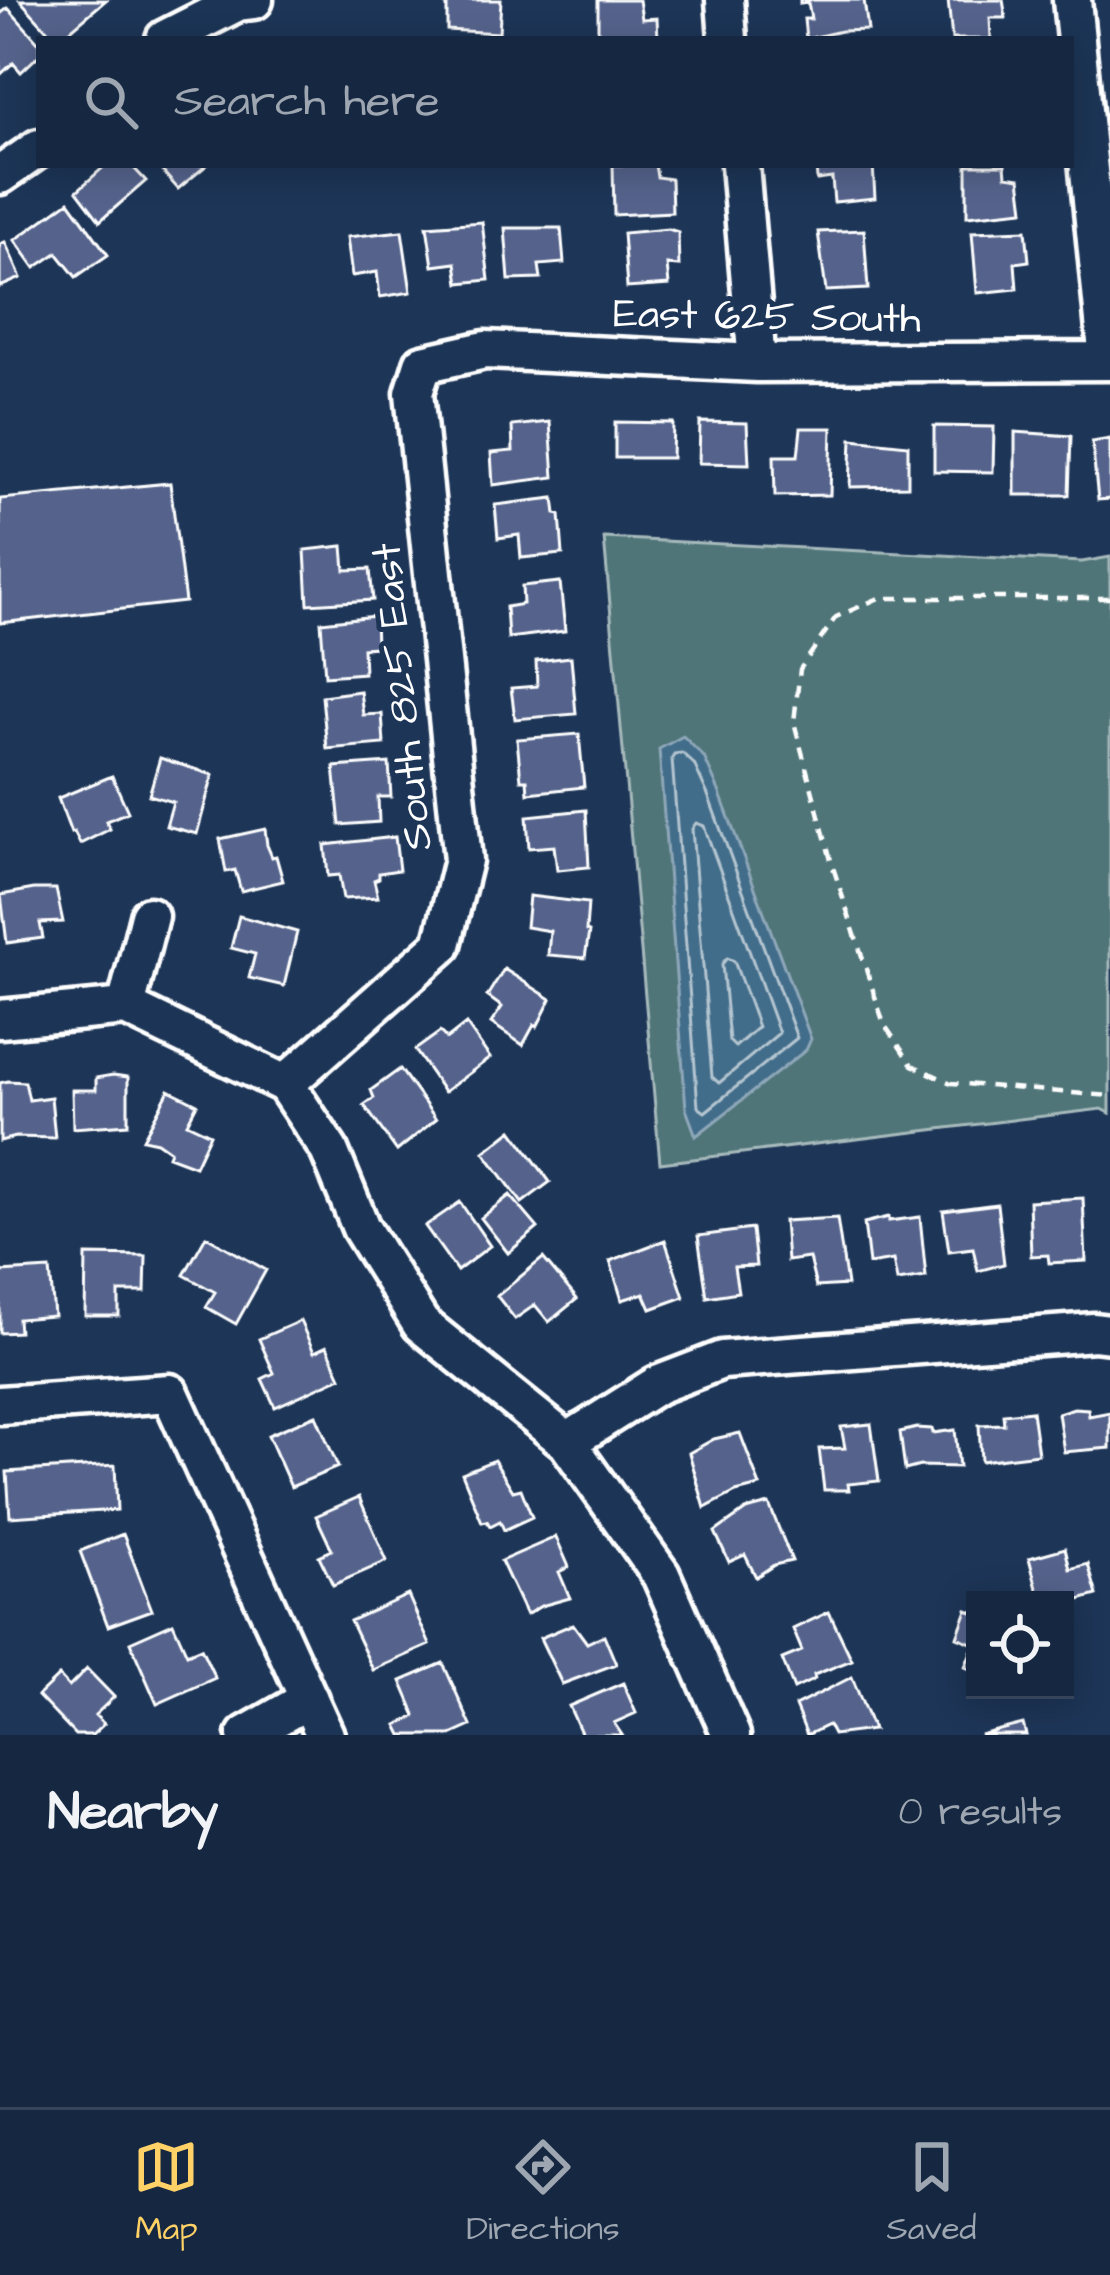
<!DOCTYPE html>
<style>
:root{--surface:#162841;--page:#1f3048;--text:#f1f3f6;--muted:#9ea6b1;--line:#35445a;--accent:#ffd166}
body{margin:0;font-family:"Architects Daughter",sans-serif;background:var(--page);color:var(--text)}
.controls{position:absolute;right:36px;bottom:36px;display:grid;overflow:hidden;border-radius:0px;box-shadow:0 6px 30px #0003}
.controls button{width:108px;height:108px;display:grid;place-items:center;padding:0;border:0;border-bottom:3px solid var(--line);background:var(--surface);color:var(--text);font:60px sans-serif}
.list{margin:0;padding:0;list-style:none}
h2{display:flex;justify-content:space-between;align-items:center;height:156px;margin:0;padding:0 48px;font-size:51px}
h2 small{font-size:39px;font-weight:400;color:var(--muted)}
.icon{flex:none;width:66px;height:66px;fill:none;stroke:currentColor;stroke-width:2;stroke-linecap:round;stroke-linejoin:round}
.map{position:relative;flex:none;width:1110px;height:1735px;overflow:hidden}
.search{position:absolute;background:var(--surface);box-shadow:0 6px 30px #0003;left:36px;right:36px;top:36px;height:132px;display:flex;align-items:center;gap:30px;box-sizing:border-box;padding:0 42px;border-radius:0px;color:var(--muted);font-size:45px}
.sheet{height:372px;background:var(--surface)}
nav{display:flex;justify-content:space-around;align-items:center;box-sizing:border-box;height:168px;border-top:3px solid var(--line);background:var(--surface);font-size:33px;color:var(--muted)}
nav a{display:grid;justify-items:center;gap:6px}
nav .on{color:var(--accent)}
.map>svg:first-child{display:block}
.green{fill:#4f7578;stroke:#a7babc;stroke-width:3}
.water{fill:#436d8a;stroke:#8ea7b9;stroke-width:3}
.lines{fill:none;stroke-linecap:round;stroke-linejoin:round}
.shore{stroke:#b4c5d0;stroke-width:3}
.building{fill:#54648c;stroke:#fff;stroke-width:3}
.street-casing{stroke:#fff;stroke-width:45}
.path{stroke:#fff;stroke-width:4.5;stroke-dasharray:12 9;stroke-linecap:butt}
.street{stroke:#1d3557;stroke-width:36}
.labels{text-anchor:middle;stroke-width:10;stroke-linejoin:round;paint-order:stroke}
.street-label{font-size:42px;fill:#fff;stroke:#1d3557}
</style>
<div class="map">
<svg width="1110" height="1735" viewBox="0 0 1110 1735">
<rect width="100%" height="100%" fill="#1d3557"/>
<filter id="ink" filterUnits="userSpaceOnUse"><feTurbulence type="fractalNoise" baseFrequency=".00833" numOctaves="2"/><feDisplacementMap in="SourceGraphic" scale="24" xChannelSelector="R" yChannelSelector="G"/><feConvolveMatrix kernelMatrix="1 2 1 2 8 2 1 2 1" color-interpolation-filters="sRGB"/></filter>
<g filter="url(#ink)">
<path class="green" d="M604,538L1082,562L1110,557V1113L1102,1109L660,1163Z"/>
<path class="water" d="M683,736L704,757L719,791L811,1039L806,1050L696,1136L686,1109L659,749Z"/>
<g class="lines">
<path class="shore" d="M682,753L694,764L708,795L797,1038L705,1112L698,1107L672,759L674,754Z
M696,823L704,826L779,1033L719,1083L712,1077L692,829Z
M727,958L734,961L758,1027L735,1047L729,1041L722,964Z"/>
</g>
<path class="building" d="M20,0H106L60,39H55Z
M438,0H501L499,33L447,30V5L438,3Z
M598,0H639L642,19L657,18L658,39H598Z
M800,0H864L868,30L841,31L806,39L804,19H811L808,3L800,4Z
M948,0H1003L1006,18H990L991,39H952Z
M8,8L39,43V55L21,72L13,63L0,75V14Z
M106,165H131L146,181L100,221L77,191Z
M157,165H207L178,189Z
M613,165H655L657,177L671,179L672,212L614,215Z
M816,165H873L875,198L834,202L832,178L817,180Z
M967,165H1005L1006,176L1020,178L1024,210L967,216Z
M69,201L108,255L76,277L57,253L35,268L15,240Z
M482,222L489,280L459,283L456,263L433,266L427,226Z
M505,228H561L564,263L539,265L541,279L509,280Z
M668,229L678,232L679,266L667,265L669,285L627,288L623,233Z
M864,230L868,289L826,291L818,232Z
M1026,230L1029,261L1015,263L1017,289L977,293L972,232Z
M402,231L411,292L380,297L377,272L352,276L347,237Z
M5,242L21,278L0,287V244Z
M550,422L554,477L493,485L491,453L513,451L512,426Z
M615,422L673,423L672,458H615Z
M700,422L747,423L749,464L699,463Z
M934,426L994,427L993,472L934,471Z
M801,428H832L830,495L775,496L774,456H798Z
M1015,432L1071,436L1069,495H1015Z
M852,439L908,445V486L850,487Z
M1110,439V499L1098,500L1092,442Z
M170,483L185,602L0,623V499Z
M554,498L556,514L560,515L563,554L521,558L519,535L498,538L495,505Z
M343,546L345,570L370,569L373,600L308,604L305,550Z
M560,582L565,631L508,638L506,607L523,604L522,586Z
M375,616L376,647L363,648L364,673L325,676L321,622Z
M571,657L576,714L515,719L511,688L537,686L536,661Z
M360,691L363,715L382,714L384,744L327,749L322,696Z
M579,734L584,787L528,793L527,780H521L517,739Z
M160,758L213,775L197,834L166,826L173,802L149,795Z
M389,763L391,797H378L379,822L340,825L334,767Z
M112,776L128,812L106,821L110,829L80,844L74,832L71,833L58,798Z
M586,810L589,867L557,870L554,846L529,848L527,816Z
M265,829L267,845L272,857L276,856L283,881L241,891L235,870L226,872L220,839Z
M395,837L399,870L379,873V878L374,880L378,897L343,899L339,875L328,876L325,845Z
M34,889H56L63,922L40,923L43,938L7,943L1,895Z
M529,896L588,903L586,931L589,932L585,958L548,955L550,931L526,927Z
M239,916L297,932L284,986L249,978L255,954L231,948Z
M504,969L551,999L537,1027L534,1025L523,1045L491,1023L502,1007L487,996Z
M466,1024L490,1058L444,1092L415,1050L440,1032L447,1039Z
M400,1069L436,1119L397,1151L364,1105L374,1098L371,1090Z
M113,1075L128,1077V1124L73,1128L72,1090H96V1078Z
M8,1081L25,1082L29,1100L51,1097L55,1138L15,1137L0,1141V1083Z
M169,1090L197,1104L187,1123L210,1134L195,1166L168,1156L170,1151L157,1142L143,1139Z
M512,1130L550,1182L522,1203L484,1152Z
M510,1195L538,1228L508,1253L481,1218Z
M1083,1198L1086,1261L1049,1263L1048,1255L1031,1256L1029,1201Z
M460,1202L490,1246L457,1271L425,1226Z
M997,1204L1004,1264L978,1271L973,1248L949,1251L943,1211Z
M889,1217V1221L920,1217L926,1277L897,1281L893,1260L869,1264L864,1223Z
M837,1218L847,1285L816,1287L809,1258L787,1261L784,1221Z
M752,1229L756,1266L734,1267L738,1292L707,1297L698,1236Z
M206,1236L266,1270L236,1324L206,1307L215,1292L184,1275Z
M665,1240L684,1297L651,1309L644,1293L622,1300L610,1261Z
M86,1255L146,1256L145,1292H119V1316H85Z
M543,1258L577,1299L549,1322L535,1305L515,1319L497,1296Z
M50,1269L54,1316L18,1319L19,1332L0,1333V1272Z
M300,1321L314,1352L327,1346L341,1377L275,1407L262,1379L274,1373L259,1339Z
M1074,1408L1088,1409L1089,1416L1110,1412V1448L1064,1452L1058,1413Z
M1032,1411L1038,1454L981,1461L979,1425L1004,1424L1003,1414Z
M316,1415L338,1467L291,1487L268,1435Z
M871,1424L879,1481L848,1484L849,1490H824L819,1449L845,1448L841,1427Z
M917,1428L932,1429L933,1433L955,1430L959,1467L920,1466L905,1470L900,1432Z
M740,1433L760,1486L736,1492L705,1508L689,1453L714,1439Z
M494,1460L513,1491L521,1489L532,1517L504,1530L500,1521L490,1526L487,1521L482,1522L462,1473Z
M115,1465L117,1510L10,1517L7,1472Z
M359,1497L387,1561L333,1585L319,1556L332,1550L316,1516Z
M769,1504L792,1561L774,1565L756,1577L745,1555L729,1562L715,1532L746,1510Z
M123,1534L152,1610L108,1626L80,1551Z
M556,1537L569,1567L559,1572L570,1598L541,1606L526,1615L501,1561Z
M1065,1548L1070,1569L1088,1564L1097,1595L1065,1604V1600H1040L1029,1558Z
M408,1595L430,1645L373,1670L350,1621Z
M967,1610L975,1613V1671L965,1667L974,1644L957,1637Z
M829,1612L852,1660L814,1675L815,1679L794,1689L782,1659L802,1651L793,1629Z
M173,1623L187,1654L201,1648L215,1678L157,1704L130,1642Z
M573,1624L587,1643L604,1635L616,1664L562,1684L540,1638Z
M443,1663L471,1726L451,1735H402L397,1725L416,1716L401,1681Z
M87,1669L114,1697L95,1715L104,1724L92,1735H75L38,1696L59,1676L69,1687Z
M852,1677L873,1730L833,1735L828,1725L807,1735L795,1706Z
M623,1683L636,1713L614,1723L622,1735H582L569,1706Z
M1023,1724L1026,1735H980Z"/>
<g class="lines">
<defs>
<path id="street" d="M725,0L728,39
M1072,0L1108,361
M165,39L238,2L254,0
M740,165L757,363
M0,175L39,148
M126,1007L149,916
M0,1019L126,1007L285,1084
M285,1084L442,945L463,860L414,393L423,364L485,350L757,363L1110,361
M285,1084L329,1150L361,1228L421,1324L567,1442L661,1575L731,1735
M0,1405L170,1393L325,1735
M567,1442L657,1385L722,1360L1094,1332L1110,1334
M246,1735L309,1699"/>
</defs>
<use href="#street" class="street-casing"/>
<path class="path" d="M1110,598H879L836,617L800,669L794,722L832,864L884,1024L912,1065L951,1083L1110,1096"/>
<use href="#street" class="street"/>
</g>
</g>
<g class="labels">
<g class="street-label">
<text transform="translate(767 314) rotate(1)" y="15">East 625 South</text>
<text transform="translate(400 697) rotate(-96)" y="15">South 825 East</text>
</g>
</g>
</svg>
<div class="controls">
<button><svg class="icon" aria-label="locate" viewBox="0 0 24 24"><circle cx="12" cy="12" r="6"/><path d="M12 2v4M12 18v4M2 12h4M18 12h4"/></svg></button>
</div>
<div class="search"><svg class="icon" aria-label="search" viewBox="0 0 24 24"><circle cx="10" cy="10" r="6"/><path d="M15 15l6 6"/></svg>Search here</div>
</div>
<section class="sheet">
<h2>Nearby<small>0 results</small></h2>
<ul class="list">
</ul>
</section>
<nav>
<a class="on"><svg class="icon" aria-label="map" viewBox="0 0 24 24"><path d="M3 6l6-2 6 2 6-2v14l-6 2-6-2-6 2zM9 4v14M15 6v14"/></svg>Map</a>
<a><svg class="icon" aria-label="directions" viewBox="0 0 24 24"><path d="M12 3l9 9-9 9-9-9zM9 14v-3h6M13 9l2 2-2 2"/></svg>Directions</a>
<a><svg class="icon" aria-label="saved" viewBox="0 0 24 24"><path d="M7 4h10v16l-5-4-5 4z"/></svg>Saved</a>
</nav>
